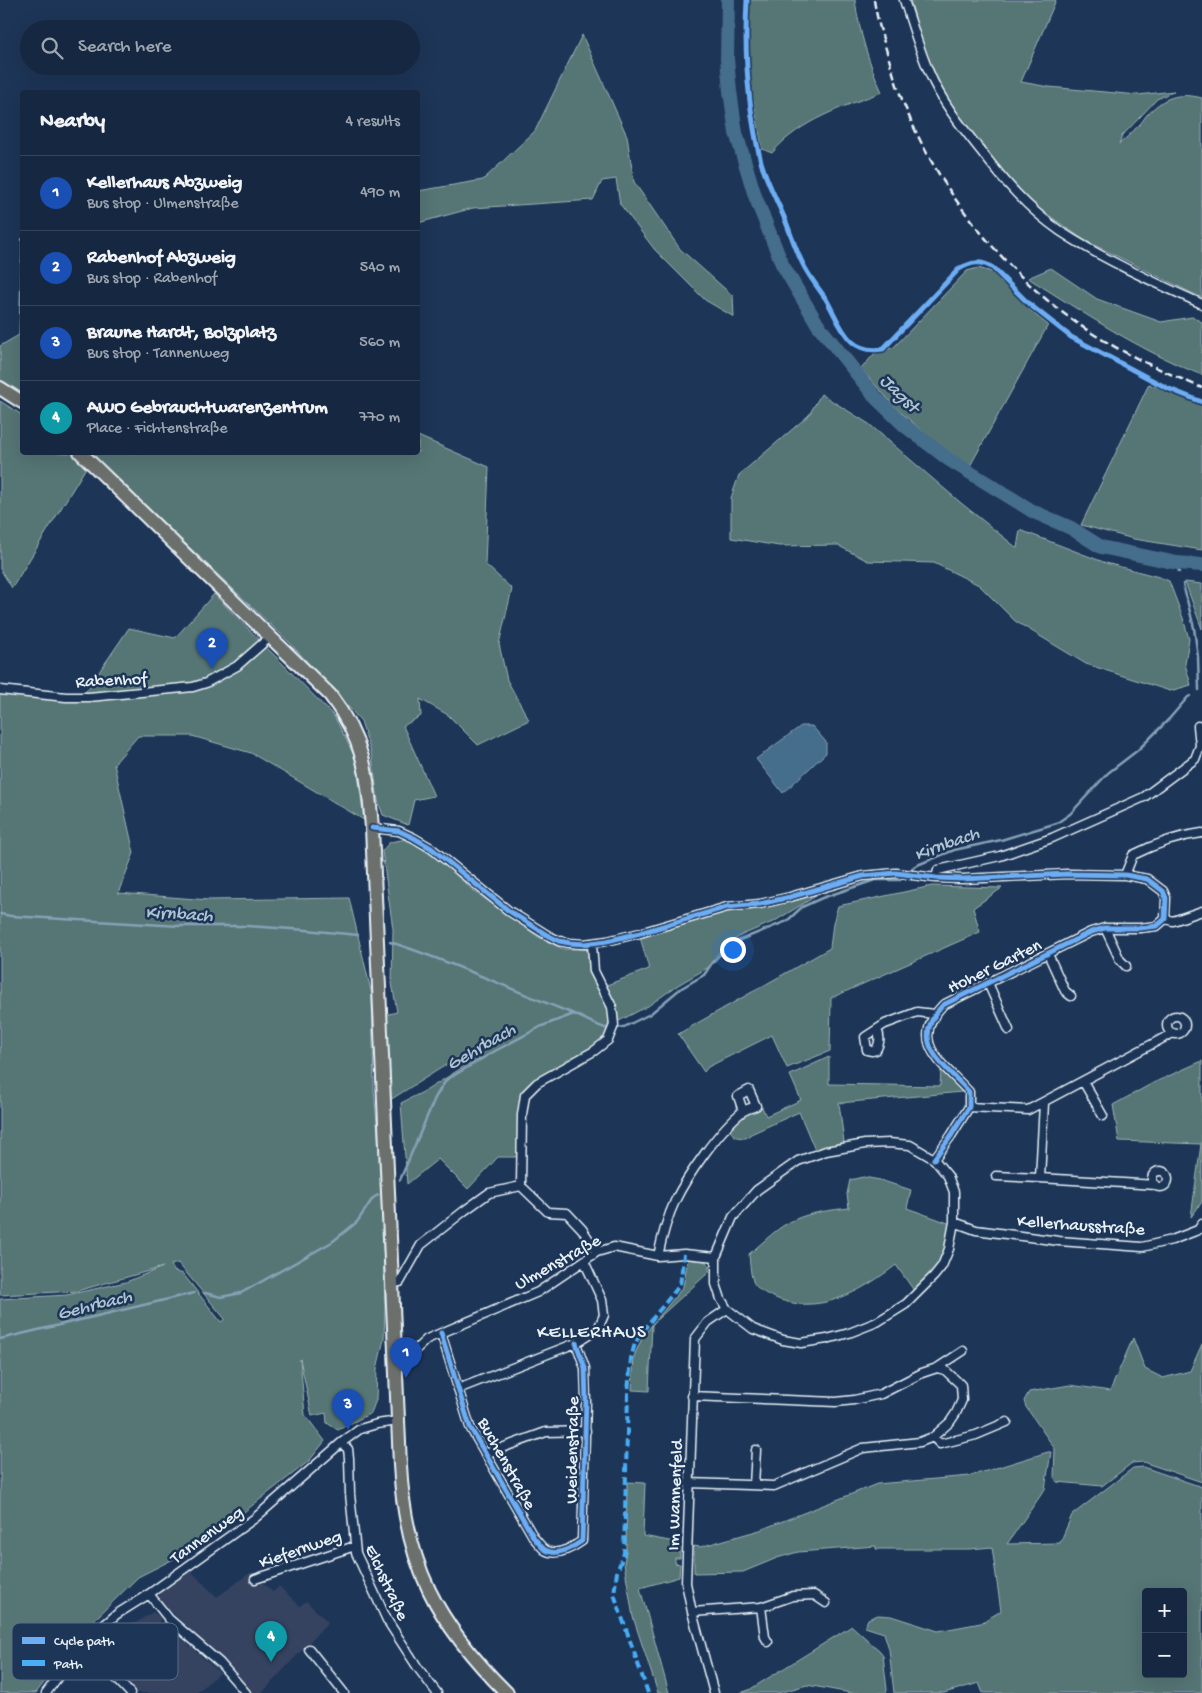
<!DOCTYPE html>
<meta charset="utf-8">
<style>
:root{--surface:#162841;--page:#23344c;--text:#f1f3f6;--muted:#9ea6b1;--line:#35445a;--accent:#ff9aa2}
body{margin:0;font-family:"Gochi Hand",sans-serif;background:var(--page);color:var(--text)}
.controls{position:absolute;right:15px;bottom:15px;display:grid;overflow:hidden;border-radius:5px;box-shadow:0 5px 20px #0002}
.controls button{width:45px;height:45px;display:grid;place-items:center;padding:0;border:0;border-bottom:1px solid var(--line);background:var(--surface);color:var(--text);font:25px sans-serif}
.you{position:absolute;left:732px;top:949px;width:18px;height:18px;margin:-12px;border:4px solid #fff;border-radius:50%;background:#1a73e8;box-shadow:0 0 0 8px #1a73e833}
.badge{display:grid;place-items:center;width:32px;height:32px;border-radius:50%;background:var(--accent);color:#fff;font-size:16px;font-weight:700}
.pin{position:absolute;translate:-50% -41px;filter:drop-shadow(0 1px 2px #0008)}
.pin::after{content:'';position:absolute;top:26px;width:18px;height:15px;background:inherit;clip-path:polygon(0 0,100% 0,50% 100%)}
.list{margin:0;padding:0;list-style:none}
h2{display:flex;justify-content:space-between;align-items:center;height:65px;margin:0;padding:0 20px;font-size:21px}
h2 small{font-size:16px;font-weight:400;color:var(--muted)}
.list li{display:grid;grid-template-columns:32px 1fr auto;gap:15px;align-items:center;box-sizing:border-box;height:75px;padding:0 20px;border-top:1px solid var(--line)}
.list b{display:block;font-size:19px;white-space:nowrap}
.list p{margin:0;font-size:16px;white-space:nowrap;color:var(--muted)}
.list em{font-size:16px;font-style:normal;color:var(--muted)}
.icon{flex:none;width:28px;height:28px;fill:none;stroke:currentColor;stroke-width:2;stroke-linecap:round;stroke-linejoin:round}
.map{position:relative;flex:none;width:1202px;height:1693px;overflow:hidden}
.search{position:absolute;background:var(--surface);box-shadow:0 5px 20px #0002;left:20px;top:20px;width:400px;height:55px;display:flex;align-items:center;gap:12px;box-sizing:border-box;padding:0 18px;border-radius:28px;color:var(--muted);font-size:19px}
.panel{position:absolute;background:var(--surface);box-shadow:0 5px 20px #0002;left:20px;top:90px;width:400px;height:365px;border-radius:5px}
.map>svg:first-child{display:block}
.built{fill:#344361}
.green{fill:#567574;stroke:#9fb3b6;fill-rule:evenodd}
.water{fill:#456d8c;stroke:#86a2b7}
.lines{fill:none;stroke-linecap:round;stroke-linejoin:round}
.stream{stroke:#86a2b7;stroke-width:2.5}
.river{stroke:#456d8c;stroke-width:14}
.minor-casing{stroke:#e8f1f8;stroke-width:11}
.primary-casing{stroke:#e8f1f8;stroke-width:16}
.minor{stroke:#1d3557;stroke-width:8}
.primary{stroke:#6c706d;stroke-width:12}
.rail{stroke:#e8f1f8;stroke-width:2.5;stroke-dasharray:8 4;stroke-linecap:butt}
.quiet{stroke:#49aef6;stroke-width:4;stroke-dasharray:8 4;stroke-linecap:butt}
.cycleway-casing{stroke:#1d3557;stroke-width:8}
.cycleway{stroke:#6dadf4;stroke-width:5}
.labels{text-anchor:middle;stroke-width:5;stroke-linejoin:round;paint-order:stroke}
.street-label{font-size:18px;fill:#e8f1f8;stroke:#1d3557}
.water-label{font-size:19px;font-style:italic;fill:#afc3d2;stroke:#1d3557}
.neighbourhood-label{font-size:19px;letter-spacing:1px;fill:#e8f1f8;stroke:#1d3557}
.key{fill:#1d3557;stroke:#5a6d87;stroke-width:1}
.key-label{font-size:14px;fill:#e8f1f8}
</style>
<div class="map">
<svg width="1202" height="1693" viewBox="0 0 1202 1693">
<rect width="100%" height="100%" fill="#1d3557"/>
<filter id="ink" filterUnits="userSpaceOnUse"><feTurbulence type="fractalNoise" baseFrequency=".02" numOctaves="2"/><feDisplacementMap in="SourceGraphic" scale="10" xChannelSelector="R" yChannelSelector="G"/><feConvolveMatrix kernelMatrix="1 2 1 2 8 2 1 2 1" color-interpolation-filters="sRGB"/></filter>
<g filter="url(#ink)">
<path class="built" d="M190,1570L217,1597L251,1572L273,1592L279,1586L300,1606L306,1601L328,1622L262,1693H251L229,1666L165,1606L159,1599V1592Z
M153,1612L161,1618L156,1627L164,1642L179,1636L220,1673L196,1693H136L104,1653L107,1644L119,1633Z"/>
<path class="green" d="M749,0H855C859,31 869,64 882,92C843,107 800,120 772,153L762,149L750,79L748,23Z
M910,0H1056L1021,82L1049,87L1138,95L1174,91L1157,99L1122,136L1119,144C1125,139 1131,134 1136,128C1140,125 1143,120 1146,116C1163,97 1178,92 1202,98V298L1084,240L1037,207L995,164L965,127L937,82L920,34Z
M582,35L627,136L634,182L680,249L733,296L734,317L705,300L655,250L620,204L616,179L602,181L593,200L473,208L418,223V191L483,180L535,131Z
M22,238V398L0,381V346L19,335Z
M978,268L992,272L1033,313L1048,325L970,466L937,444L895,407L861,369L874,354L894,347L967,271Z
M1051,268L1097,299L1161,322L1192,317L1202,322V375C1140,351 1084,313 1028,278Z
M1149,384L1202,405V550L1134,539L1081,525Z
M821,394L869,424L961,503L1017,548L1020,530L1106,563L1159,577L1169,581L1183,618L1189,639L1185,664L1191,685L1170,691L1086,664L1015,621L979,585L934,563L868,561L837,545L779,546L731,538V498L739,475L809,415Z
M0,401L22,415V452L73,453L87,466L12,588L0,569Z
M418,436L489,467L485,564L512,589L499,644L507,680L529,720L478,745L448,715L420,699L421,716L403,726L434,796L414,800L408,825L383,815L378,801L372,756L361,721L290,643L90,453L418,452Z
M1185,582L1202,584V629Z
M214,594L334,716L356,759L364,820L251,753L192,736H138L114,764L134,853L118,893L209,900L349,898L372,995L374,1091L381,1164L385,1310L384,1339L377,1369L376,1400L371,1413L338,1430L327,1423L326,1413L312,1416L300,1359L305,1415L325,1441L309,1461L203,1544L138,1577L81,1633L36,1693H0V1299L67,1295L126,1282L163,1267L77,1291L0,1295V691L80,700L129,628L175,638ZM178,1263L225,1319L221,1322L183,1274L174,1271L171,1265Z
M407,839L439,860L474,891L537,936L563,949H586L589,954L588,962L592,975L609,1009L608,1033L600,1042L531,1084L521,1096L519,1157H498L468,1189L438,1159L407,1184L401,1103L427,1090L474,1060L470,1050L390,1100L385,1015L397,1012L392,983L393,929L382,851L390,842Z
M932,886L1002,888L973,908L980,932L831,998L830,1051L787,1068L772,1035L708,1067L704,1072L678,1034L830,948L833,923L838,906Z
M819,894L775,921L742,935L723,947L707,968L678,985L648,1006L617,1022V1008L604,986L649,969L640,937L723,912L786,903Z
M829,1057V1084L940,1086L941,1071L957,1084L962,1092L839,1103L844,1142L815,1150L799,1112L751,1134L746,1138C739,1138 733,1137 730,1130C739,1118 748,1113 762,1107L766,1116L801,1100L790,1075Z
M1202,1061V1202L1191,1217L1201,1144L1119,1141L1113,1105L1153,1083Z
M863,1177L880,1180L911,1190L907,1208L951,1224L946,1246L940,1261L933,1274L915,1292L896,1265C861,1292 817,1317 773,1297C766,1294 755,1288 753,1281C750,1273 750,1263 749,1254C764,1242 778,1226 796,1219C812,1212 832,1210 849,1208L847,1194L850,1180Z
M688,1259L705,1261L709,1266V1272L652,1324L649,1391L632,1390L634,1356L643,1336L683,1287Z
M1133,1338L1145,1369L1163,1378L1190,1371L1202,1344V1482L1143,1462L1132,1463L1102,1486L1057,1482L1054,1477L1055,1449L1026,1407L1024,1401L1029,1392L1070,1385L1110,1391Z
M1048,1452H1051L1045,1489L1007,1544L1060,1543L1072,1515L1133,1468L1143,1467L1202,1487V1693H983L979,1683L944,1693H894L889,1649L884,1633L865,1627L868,1619L878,1615L891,1616L938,1631L981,1623L1001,1611L992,1547L970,1549H876V1546L798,1552L777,1558L743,1572L694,1573V1546L700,1547L760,1530L877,1484L970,1476ZM1146,1592H1183V1674H1146Z
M627,1482L645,1483L643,1536L680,1543V1558H675V1563L680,1564L679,1577L640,1588L669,1693H658L633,1617L624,1563L626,1551Z
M852,1626L880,1651L883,1655L887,1690L886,1693H851L807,1685L778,1693H740L749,1690Z"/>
<path class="water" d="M801,726H812L826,742V753L783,793L756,759Z"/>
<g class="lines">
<path class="stream" d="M1177,563L1179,572
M1183,584L1194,628L1198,657L1199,690
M908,872L915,866L954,850L1001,840L1057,823L1070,814L1108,773L1138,750L1169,719L1188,697L1190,696
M0,914L11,916L180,926H247L306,930L358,935
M390,942C451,961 509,989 569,1012C582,1017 594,1025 608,1029
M617,1028L624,1027L650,1014L680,989L704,975L712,963L730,944L787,921L802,907L822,898L875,880H900L904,876
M400,1180L435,1098L446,1080L495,1051L542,1026L574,1014
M205,1293L221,1297L241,1293L332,1242L357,1222L373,1198L378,1195
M0,1339L194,1293"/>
<path class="river" d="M728,0L727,59L730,91L736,133L755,196L782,264L818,325L876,398L905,426L948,459L1034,512L1071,528L1101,547L1177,563L1202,565"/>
<defs>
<path id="minor" d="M904,0C912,24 919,49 929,72C941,101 961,126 981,151C1005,182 1027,208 1060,231C1102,259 1156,283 1202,304
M0,690L66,697H89L193,687L206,683L237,666L270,637
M372,828L399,831L414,838L431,848L509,911L547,935L559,941L570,943L584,944L607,941L640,933L727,907L760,904L790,897L863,876L896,873L936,878L963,879L1067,874L1125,875L1147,879L1163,891L1166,898L1165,919L1157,926L1140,928H1105L1091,932L943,1005C907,1043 944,1064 969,1092V1107L951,1136L934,1159
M1125,875L1133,855C1155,844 1178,836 1202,833
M936,878L938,870L1000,856L1052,838L1144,797L1195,759L1200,746L1198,726
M1165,919L1173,921L1202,911
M1105,928L1120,960L1126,966
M1048,954L1065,991L1071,996
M988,983L1009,1030
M1167 1025a9 9 0 1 1 18 0a9 9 0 1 1-18 0Z
M877,1030C881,1037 880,1043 876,1050L872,1051L867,1050L865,1037L885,1024L917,1012L934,1014
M1083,1081L1103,1116
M1044,1103L1040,1178L1156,1185
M969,1107L1028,1110L1173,1033
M889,1143L910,1145L934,1159L948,1176L954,1192V1222L949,1249L942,1266L934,1276L906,1304L877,1322L849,1333L827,1339L801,1343L783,1340L753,1329L727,1309L721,1299L716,1284V1257L733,1217L757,1190L798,1161L826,1151L865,1144Z
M1152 1179a8 8 0 1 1 16 0a8 8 0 1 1-16 0Z
M996,1176L1040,1178
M521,1186L522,1115L525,1095L537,1083L594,1051L608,1040L614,1025L612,1007L594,971L592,944
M954,1222L976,1230L1059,1241L1142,1247L1172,1240L1198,1230L1202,1224
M658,1256C662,1237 667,1218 675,1201C687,1176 720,1129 742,1112C746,1109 751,1108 756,1106L749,1090L738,1096L743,1111
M392,1283L400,1282L421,1245L464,1211L489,1193L521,1186L548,1212L567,1213L582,1229L597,1252
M441,1333L470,1427L534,1538C537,1541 541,1547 545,1550C557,1557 572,1548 582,1541L586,1401L585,1368L576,1343
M395,1358L411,1354L427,1339L538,1292L597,1252L614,1247L658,1256L684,1254L716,1257
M458,1389L576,1343L598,1329L604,1315L602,1300L584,1261
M692,1396L836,1402L854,1400L881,1394L922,1373L937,1368L963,1351
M933,1437L940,1444L976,1435L1007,1422
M341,1443L348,1449L349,1458L350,1494L356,1553L387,1620L418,1668L437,1693
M485,1454L546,1432L586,1431
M689,1483L774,1486L863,1448L920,1442L933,1437L950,1422L956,1413L962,1400L961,1385L945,1370L937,1368
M754,1485L756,1450
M255,1579L355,1546
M149,1594L169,1619L220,1663L246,1693
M761,1607L765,1637L768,1642
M692,1612L761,1607L793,1596L814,1595L826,1603
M83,1643L130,1693
M309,1649L344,1693
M46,1693L83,1643L117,1614L149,1594L255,1518L341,1443L360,1429L377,1424L398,1421
M714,1693L692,1612L686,1583L695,1339L708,1322L727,1309"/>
<path id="primary" d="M0,388L22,402
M80,452L330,695C364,740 368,773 372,828L400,1465C405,1564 437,1624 507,1693"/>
</defs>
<use href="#minor" class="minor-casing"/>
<use href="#primary" class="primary-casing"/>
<use href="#minor" class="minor"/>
<use href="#primary" class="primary"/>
<path class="rail" d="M874,0C877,20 883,39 889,59C894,76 899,93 906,109C942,199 1020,291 1103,340C1135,359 1168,373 1202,388"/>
<path class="quiet" d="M648,1693L614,1594L617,1572L624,1553L628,1392L631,1358L635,1343L644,1329L680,1285L684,1254"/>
<defs>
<path id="cycleway" d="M747,0C744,54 748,109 761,162C767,183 778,202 786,222C792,237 797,254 805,268C811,279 819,289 826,299C841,325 847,355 883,349L959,269C971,262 981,260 993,268L1029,304L1071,337L1167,388L1202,402
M372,828L399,831L414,838L431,848L509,911L547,935L559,941L570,943L584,944L607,941L640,933L727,907L760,904L790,897L863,876L896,873L936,878L963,879L1067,874L1125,875L1147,879L1163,891L1166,898L1165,919L1157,926L1140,928H1105L1091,932L943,1005C907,1043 944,1064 969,1092V1107L951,1136L934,1159
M441,1333L470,1427L534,1538C537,1541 541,1547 545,1550C557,1557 572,1548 582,1541L586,1401L585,1368L576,1343"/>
</defs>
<use href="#cycleway" class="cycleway-casing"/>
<use href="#cycleway" class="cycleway"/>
</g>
</g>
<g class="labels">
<g class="street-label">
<text transform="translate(111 679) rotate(-3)" y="6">Rabenhof</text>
<text transform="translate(994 965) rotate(-26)" y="6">Hoher Garten</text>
<text transform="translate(1081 1224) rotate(4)" y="6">Kellerhausstraße</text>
<text transform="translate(557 1261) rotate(-29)" y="6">Ulmenstraße</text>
<text transform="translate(571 1450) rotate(-89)" y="6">Weidenstraße</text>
<text transform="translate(508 1463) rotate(61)" y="6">Buchenstraße</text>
<text transform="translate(674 1495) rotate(-88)" y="6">Im Wannenfeld</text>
<text transform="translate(206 1534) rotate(-36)" y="6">Tannenweg</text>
<text transform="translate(300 1548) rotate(-19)" y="6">Kiefernweg</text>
<text transform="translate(388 1582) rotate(65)" y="6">Elchstraße</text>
</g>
<g class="water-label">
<text transform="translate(901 392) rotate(44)" y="7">Jagst</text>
<text transform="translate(946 842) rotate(-20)" y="7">Kirnbach</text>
<text transform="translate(179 912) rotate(3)" y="7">Kirnbach</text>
<text transform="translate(480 1045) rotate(-30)" y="7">Gehrbach</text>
<text transform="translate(94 1303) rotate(-14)" y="7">Gehrbach</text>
</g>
<g class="neighbourhood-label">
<text x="592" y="1337">KELLERHAUS</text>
</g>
</g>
<rect x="12" y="1623" width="166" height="57" rx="8" class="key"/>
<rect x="22" y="1637" width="23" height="7" fill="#6dadf4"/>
<rect x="22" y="1660" width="23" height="6" fill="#49aef6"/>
<g class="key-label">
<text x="54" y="1645">Cycle path</text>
<text x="54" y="1668">Path</text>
</g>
</svg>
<div class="controls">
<button>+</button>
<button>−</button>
</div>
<div class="you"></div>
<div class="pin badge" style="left:406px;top:1378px;background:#1a4fb4">1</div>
<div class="pin badge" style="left:212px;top:669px;background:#1a4fb4">2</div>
<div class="pin badge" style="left:348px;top:1430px;background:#1a4fb4">3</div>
<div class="pin badge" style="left:271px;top:1662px;background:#0f9aa8">4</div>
<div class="search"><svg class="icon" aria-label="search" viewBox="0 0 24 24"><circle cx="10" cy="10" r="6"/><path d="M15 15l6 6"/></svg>Search here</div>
<section class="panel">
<h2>Nearby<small>4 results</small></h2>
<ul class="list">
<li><span class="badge" style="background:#1a4fb4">1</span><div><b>Kellerhaus Abzweig</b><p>Bus stop · Ulmenstraße</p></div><em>490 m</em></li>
<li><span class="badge" style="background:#1a4fb4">2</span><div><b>Rabenhof Abzweig</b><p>Bus stop · Rabenhof</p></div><em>540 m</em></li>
<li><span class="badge" style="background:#1a4fb4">3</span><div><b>Braune Hardt, Bolzplatz</b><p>Bus stop · Tannenweg</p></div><em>560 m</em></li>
<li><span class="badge" style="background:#0f9aa8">4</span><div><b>AWO Gebrauchtwarenzentrum</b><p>Place · Fichtenstraße</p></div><em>770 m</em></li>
</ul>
</section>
</div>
